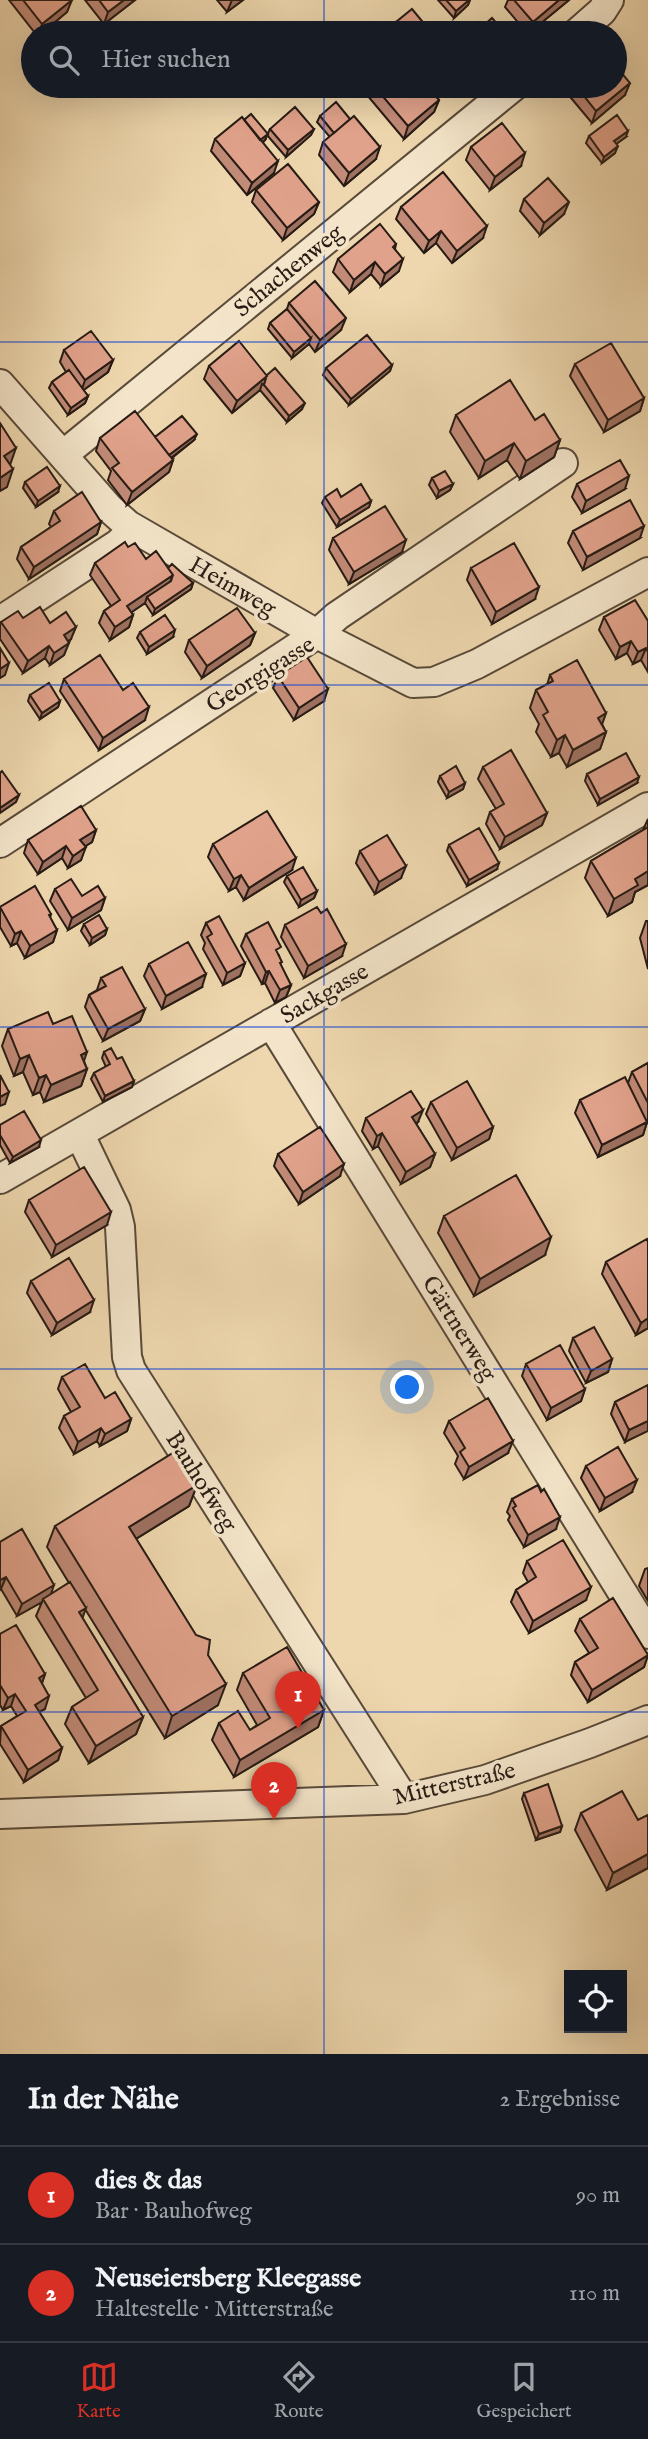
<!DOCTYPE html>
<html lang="de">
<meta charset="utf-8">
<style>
:root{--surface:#171b24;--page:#242831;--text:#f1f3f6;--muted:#9ea1a6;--line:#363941;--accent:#d93025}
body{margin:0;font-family:"IM FELL English",serif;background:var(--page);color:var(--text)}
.controls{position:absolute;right:21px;bottom:21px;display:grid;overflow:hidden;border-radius:0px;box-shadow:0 7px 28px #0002}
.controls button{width:63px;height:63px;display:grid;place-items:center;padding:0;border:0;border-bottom:2px solid var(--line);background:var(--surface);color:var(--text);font:35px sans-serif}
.you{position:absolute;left:408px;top:1388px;width:24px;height:24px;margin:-18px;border:5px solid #fff;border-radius:50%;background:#1a73e8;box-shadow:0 0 0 10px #1a73e833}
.badge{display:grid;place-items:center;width:46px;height:46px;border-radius:50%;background:var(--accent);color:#fff;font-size:23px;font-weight:700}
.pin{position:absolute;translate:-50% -58px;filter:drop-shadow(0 2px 4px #0008)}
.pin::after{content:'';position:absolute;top:37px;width:24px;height:21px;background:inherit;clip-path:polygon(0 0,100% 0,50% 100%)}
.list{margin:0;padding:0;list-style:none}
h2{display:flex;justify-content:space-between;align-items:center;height:91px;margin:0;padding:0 28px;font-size:30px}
h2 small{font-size:23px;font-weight:400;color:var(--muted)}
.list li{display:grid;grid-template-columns:46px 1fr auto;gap:21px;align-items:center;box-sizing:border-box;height:98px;padding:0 28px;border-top:2px solid var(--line)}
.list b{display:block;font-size:26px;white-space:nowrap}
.list p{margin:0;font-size:23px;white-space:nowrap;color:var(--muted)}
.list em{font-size:23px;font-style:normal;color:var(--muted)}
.icon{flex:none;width:38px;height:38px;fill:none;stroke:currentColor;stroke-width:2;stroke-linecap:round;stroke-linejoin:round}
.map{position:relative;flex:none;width:648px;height:2054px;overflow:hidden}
.search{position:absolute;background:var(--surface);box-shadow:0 7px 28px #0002;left:21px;right:21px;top:21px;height:77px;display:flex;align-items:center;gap:18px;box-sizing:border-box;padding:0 24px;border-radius:38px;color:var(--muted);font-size:26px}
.sheet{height:287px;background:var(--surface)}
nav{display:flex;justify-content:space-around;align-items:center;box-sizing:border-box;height:98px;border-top:2px solid var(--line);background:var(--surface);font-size:19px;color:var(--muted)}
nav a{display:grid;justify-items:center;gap:4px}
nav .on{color:var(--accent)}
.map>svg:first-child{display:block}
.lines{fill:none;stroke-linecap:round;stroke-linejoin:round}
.minor-casing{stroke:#594a3a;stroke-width:32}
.minor{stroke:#f4e5ca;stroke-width:28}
.wall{fill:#c28b78;stroke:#271b14;stroke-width:2}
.shaded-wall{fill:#9e7161;stroke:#271b14;stroke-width:2}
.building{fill:#e1a28b;stroke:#271b14;stroke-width:2}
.grid{fill:none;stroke:#1d4ed8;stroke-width:2;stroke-opacity:0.55}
.labels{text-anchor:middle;stroke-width:7;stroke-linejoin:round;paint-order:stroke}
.street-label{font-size:24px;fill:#271b14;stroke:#f4e5ca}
</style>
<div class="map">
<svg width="648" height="2054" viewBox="0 0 648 2054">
<rect width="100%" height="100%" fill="#eed7ae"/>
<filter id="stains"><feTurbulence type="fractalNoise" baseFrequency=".00286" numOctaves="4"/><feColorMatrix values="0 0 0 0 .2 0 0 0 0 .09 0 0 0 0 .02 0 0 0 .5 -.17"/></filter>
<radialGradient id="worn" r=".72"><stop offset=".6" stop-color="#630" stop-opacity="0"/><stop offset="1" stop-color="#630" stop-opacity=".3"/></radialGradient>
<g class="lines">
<defs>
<path id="minor" d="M577,33L602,11L609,0
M0,384L109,508L128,525L317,634L337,616L563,463
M63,455L514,86
M0,621L118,544L134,529
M0,843L317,634L413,683L434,682L477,664L648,572
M271,1023L648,1634
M80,1135L116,1210L120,1227L127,1357L131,1370L404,1799
M0,1179L648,807
M0,1814L404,1799L485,1780L590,1743L648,1720"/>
</defs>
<use href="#minor" class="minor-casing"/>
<use href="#minor" class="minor"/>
</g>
<path class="wall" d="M9,0H71L67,12L42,33H35Z
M85,0H135L104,24Z
M217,0H243L227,12Z
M438,0H470L468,5L454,18Z
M508,0H569L529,33H527L505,7Z
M396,22L431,33H398L394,28Z
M370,86H427L439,100L434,112L404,139L367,95Z
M561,86H615L625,95L592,123Z
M320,116L376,159L344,186L319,155L323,142L330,137L317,122Z
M270,129H314L311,135L286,157L267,135Z
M589,136L626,137L616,144L615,153L602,163L586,143Z
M215,139L265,140L263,142L274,173L247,195L211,151Z
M471,147L521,166L490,190L466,160Z
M256,190L319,202L314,214L283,240L252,202Z
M524,199L564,214L540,235L520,211Z
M401,207L483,238L452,263L436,243L424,253L396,219Z
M396,244L395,249L399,271L381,286L371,274L350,292L333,272L338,259Z
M289,303L341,330L315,352L309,344L292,358L268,329L270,323L287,309Z
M64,350L113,360L108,372L83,390L88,396L85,403L68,415L49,388L52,382L66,372L60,362Z
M575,364L644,398L640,411L604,432L570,376Z
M392,365L390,371L349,405L323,375L326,368Z
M209,366L267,375L302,409L287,422L260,390L232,413L204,379Z
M456,415L535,420L560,440L554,457L520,479L507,460L479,478L450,432Z
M155,437L194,440L172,458L173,460L169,472L127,505L108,480L111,471L96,451L100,438Z
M432,478L453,484L450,490L437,498L429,485Z
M25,482L58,492L36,507L23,488Z
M577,484L625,489L582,513L572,497Z
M325,497H341L371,501L369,507L337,527L322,503Z
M54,511L101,522L97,534L29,579L17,559L21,547L51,527L49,524Z
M573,531L640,538L583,570L568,543Z
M333,538L402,552L349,584L329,550Z
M128,547L146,559L168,568L193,583L191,589L153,615L145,603L131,612L133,615L129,627L110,640L99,623L104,611L111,606L90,575L95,563Z
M471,568L535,599L492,624L467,580Z
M604,617L648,621V672L641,660L633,664L627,653L616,659L599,630Z
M1,622L50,623L71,639L68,642L64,655L50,665L45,658L23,673L0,639V626Z
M140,632L173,637L147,654L137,638Z
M255,633L250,645L202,678L185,652L189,640Z
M550,675L606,713L602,724L606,732L600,749L567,767L559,753L551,757L536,732L539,724L530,708L536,690L547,685Z
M278,676L324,701L294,720L273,688Z
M64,679L123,690L145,720L99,750L60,691Z
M30,695L60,701L58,707L40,719L28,701Z
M483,767L547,813L542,825L500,849L486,824L490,812L496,809L478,779Z
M587,774L637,783L598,805L585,781Z
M440,776L465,783L463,789L447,798L438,782Z
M648,819V885L635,892L632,902L608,916L585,878L591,861L643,830Z
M96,830L92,842L85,846L81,860L68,868L62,858L38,874L24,853L28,840Z
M213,844L292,870L244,900L236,887L229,891L208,857Z
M449,845L497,869L467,886L447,851Z
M360,851L401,878L375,894L356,863Z
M287,876L317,891L314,898L299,907L284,882Z
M55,889L82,896L105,898L101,910L68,930L50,901Z
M0,907L51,914L50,918L57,930L53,942L25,958L17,943L11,946L0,927Z
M646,921H648V969L640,938Z
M206,923L245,963L240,976L223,985L203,949L205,943L201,935Z
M84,924L107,929L105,935L90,945L81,931Z
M285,925L342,956L304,978L281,937Z
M246,934L279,955L281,966L291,985L286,997L275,1003L265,983L262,984L241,946Z
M149,964L202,987L162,1009L144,976Z
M101,978L145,1009L140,1021L103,1041L85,1007L89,995L97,990Z
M53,1024L84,1061L87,1069L81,1086L44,1102L40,1092L33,1095L23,1072L14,1076L2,1046L8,1029Z
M104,1052L117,1059L134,1081L132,1087L103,1102L91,1079L94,1073L106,1067L102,1058Z
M648,1063V1124L647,1122L643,1135L598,1157L575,1113L580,1100L628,1083L632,1072Z
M431,1102L493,1127L489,1139L452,1160L426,1114Z
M366,1118L418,1122L416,1124L435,1154L430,1167L401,1184L378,1146L373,1149L362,1131Z
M0,1125L39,1147L10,1163L0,1145Z
M278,1154L340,1176L299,1204L274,1166Z
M29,1200L107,1225L52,1257L25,1212Z
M444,1216L545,1255L474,1296L438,1233Z
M648,1242V1328L636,1335L602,1274L606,1262Z
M31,1281L90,1312L52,1335L27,1293Z
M573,1338L612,1359L608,1372L586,1383L569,1351Z
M526,1364L585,1389L581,1401L547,1420L522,1376Z
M62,1377L105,1398L131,1419L127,1431L100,1446L97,1441L74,1454L59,1428L64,1416L71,1412L58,1389Z
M648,1385L625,1442L611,1414L615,1402Z
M449,1421L508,1453L464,1479L455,1464L458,1456L444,1433Z
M586,1466L632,1492L600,1511L581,1478Z
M197,1485L189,1506L136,1539L208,1655L218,1705L165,1738L85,1609L82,1618L143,1717L136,1734L89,1763L65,1724L72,1707L86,1698L36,1616L42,1602L17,1616L1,1589L0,1542L51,1594L69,1583L47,1547L55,1526Z
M512,1499L556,1529L524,1547L508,1520L510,1516L507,1512Z
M527,1561L586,1600L529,1633L511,1602L516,1590L528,1582L523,1573Z
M648,1568V1601L639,1586L645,1569Z
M580,1619L648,1654L644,1667L588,1702L571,1675L575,1662L589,1653L575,1631Z
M0,1634L45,1674L42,1683L45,1709L39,1712L62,1748L58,1760L24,1782L0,1744L1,1726L17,1716L11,1706L3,1710L0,1705Z
M243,1673L324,1710L318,1727L234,1777L212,1740L219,1723L250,1730L257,1725L237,1690Z
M524,1793L562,1826L560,1832L536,1840L522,1799Z
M581,1813L638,1820L648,1815V1868L607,1890L575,1830Z"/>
<path class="shaded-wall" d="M72,0L67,12L42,33H39L42,24Z
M124,0H135L104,24L108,12Z
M232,0H243L227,12Z
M469,0H470L468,5L454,18L456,11Z
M559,0H569L529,33L533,22Z
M630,83L625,95L592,123L596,111Z
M439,100L434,112L404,139L408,126Z
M314,129L311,135L286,157L288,150Z
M628,131L626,137L612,147L614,141Z
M268,134L265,140L254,149L256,143Z
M618,146L615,153L602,163L604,157Z
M380,147L376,159L344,186L349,173Z
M525,153L521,166L490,190L495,177Z
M278,161L274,173L247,195L252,183Z
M319,202L314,214L283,240L287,228Z
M569,202L564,214L540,235L544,223Z
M487,226L483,238L452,263L457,251Z
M441,231L436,243L424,253L429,241Z
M403,259L399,271L381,286L385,274Z
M375,262L371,274L350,292L354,280Z
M346,318L341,330L315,352L320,340Z
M311,338L309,344L292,358L294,352Z
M113,360L108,372L81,392L85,380Z
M392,365L390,371L349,405L351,399Z
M267,376L264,385L262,384L260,390L232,413L237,401Z
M88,396L85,403L68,415L71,408Z
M644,398L640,411L604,432L608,420Z
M305,403L302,409L287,422L289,416Z
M197,434L194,440L167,461L169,455Z
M560,440L554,457L520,479L526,461Z
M514,443L507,460L479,478L485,461Z
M16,448L10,465L4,456Z
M173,460L169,472L127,505L132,492Z
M13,469L7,487L0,491V478Z
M629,476L625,489L582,513L586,501Z
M453,484L450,490L437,498L439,491Z
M60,486L58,492L36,507L38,501Z
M371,501L369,507L337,527L340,520Z
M101,522L97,534L29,579L34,567Z
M644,526L640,538L583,570L587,557Z
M406,540L402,552L349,584L354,572Z
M173,575L168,587L147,597L145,603L123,618L127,606Z
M193,583L191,589L153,615L155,609Z
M539,587L535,599L492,624L496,612Z
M133,615L129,627L110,640L115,627Z
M76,627L71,639L59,648L64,635Z
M175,630L173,637L147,654L149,647Z
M255,633L250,645L202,678L207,666Z
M631,641L627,653L616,659L620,647Z
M69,643L64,655L50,665L54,653Z
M49,646L45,658L23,673L28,661Z
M646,648L641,660L633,664L638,652Z
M9,663L5,675L0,678V669Z
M328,689L324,701L294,720L299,708Z
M60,701L58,707L40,719L42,713Z
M149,707L145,720L99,750L103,738Z
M606,713L600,730L598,718Z
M606,732L600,749L567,767L573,750Z
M565,735L559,753L551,757L557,740Z
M639,777L637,783L598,805L600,799Z
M465,783L463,789L447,798L449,792Z
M19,795L16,802L0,813V808Z
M547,813L542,825L500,849L505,837Z
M96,830L92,842L76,852L80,840Z
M66,846L62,858L38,874L43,862Z
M86,847L81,860L68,868L73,856Z
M296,858L292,870L244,900L249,888Z
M499,863L497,869L467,886L469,880Z
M406,866L401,878L375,894L379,882Z
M648,871V885L635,892L632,902L608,916L614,899L635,879Z
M241,875L236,887L229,891L234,879Z
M317,891L314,898L299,907L301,900Z
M105,898L101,910L68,930L72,918Z
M107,929L105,935L90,945L92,938Z
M57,930L53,942L25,958L30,946Z
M21,931L17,943L11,946L15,934Z
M346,944L342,956L304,978L308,966Z
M245,963L240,976L223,985L227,973Z
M269,971L265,983L262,984L266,972Z
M206,974L202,987L162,1009L166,996Z
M291,985L286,997L275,1003L280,990Z
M145,1009L140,1021L103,1041L108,1029Z
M87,1052L81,1070V1055Z
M29,1055L23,1072L14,1076L20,1059Z
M87,1069L81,1086L44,1102L51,1085Z
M46,1075L40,1092L33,1095L39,1078Z
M134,1081L132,1087L103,1102L105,1096Z
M9,1092L5,1104L0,1106V1097Z
M423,1110L418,1122L407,1129L412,1117Z
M647,1122L643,1135L598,1157L602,1145Z
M493,1127L489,1139L452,1160L457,1148Z
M382,1133L378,1146L373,1149L377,1136Z
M41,1140L39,1147L10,1163L13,1157Z
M435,1154L430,1167L401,1184L406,1172Z
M344,1164L340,1176L299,1204L303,1192Z
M111,1212L107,1225L52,1257L56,1245Z
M551,1237L545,1255L474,1296L480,1279Z
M94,1300L90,1312L52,1335L57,1323Z
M648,1318V1328L636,1335L641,1323Z
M612,1359L608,1372L586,1383L591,1371Z
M585,1389L581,1401L547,1420L551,1408Z
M131,1419L127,1431L100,1446L105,1434Z
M648,1421V1431L625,1442L629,1430Z
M101,1428L97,1441L74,1454L78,1442Z
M513,1441L508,1453L464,1479L469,1467Z
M637,1480L632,1492L600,1511L605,1498Z
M197,1485L189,1506L121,1548L129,1527Z
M560,1517L556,1529L524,1547L528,1535Z
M6,1577L1,1589L0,1590V1580Z
M54,1585L50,1597L43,1599L42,1602L17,1616L22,1604Z
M591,1587L586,1600L529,1633L533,1621Z
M86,1608L80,1625L79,1612Z
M648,1655L644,1667L588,1702L592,1690Z
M45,1674L41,1686L39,1678Z
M226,1684L218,1705L165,1738L172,1716Z
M15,1694L11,1706L3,1710L8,1698Z
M49,1696L45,1709L30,1717L35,1705Z
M324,1710L318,1727L234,1777L240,1760Z
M143,1717L136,1734L89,1763L96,1746Z
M62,1748L58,1760L24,1782L28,1770Z
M562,1826L560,1832L536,1840L539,1834Z
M648,1854V1868L607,1890L613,1873Z"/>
<path class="building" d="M23,0H72L42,24Z
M99,0H124L108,12Z
M446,0H469L456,11Z
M514,0H559L533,22Z
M412,9L431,32L430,33H405L396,22Z
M492,18L505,33H475Z
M388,28L392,33H381Z
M615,65L630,83L596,111L576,86H615Z
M374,86H427L439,100L408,126Z
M336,102L350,119L334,133L320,116Z
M295,107L314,129L288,150L270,129Z
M251,114L268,134L260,140L244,120Z
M617,115L628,131L614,141L618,146L604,157L589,136Z
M354,116L380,147L349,173L323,142Z
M242,117L278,161L252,183L215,139Z
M502,123L525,153L495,177L471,147Z
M288,164L319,202L287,228L256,190Z
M443,172L487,226L457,251L441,231L429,241L401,207Z
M548,178L569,202L544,223L524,199Z
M380,224L396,244L393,247L403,259L385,274L375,262L354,280L338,259Z
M315,281L346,318L320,340L289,303Z
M287,309L311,338L294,352L270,323Z
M91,331L113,360L85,380L64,350Z
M367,335L392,365L351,399L326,368Z
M239,341L267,376L237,401L209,366Z
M611,343L644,398L608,420L575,364Z
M275,368L305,403L289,416L264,385L267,375Z
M69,370L88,396L71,408L52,382Z
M510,380L535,420L544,414L560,440L526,461L514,443L485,461L456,415Z
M135,411L173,460L132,492L112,468L119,463L100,438Z
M182,416L197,434L169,455L155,437Z
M0,423L16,448L4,456L13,469L0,478Z
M620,460L629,476L586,501L577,484Z
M47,467L60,486L38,501L25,482Z
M445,471L453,484L439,491L432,478Z
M361,484L371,501L340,520L325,497L337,489L341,497Z
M82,492L101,522L34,567L21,547L60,521L54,511Z
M630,500L644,526L587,557L573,531Z
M385,506L406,540L354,572L333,538Z
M125,542L128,547L135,543L146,559L156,551L173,575L127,606L133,615L115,627L104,611L120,600L95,563Z
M514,543L539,587L496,612L471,568Z
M172,564L193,583L155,609L147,597L171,581L173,575L168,568Z
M635,600L648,621V652L646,648L638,652L631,641L620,647L604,617Z
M40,607L50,623L66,612L76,627L64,635L69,643L54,653L49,646L28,661L1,622L18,611L23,618Z
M237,608L255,633L207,666L189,640Z
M165,615L175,630L149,647L140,632Z
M0,648L9,663L0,669Z
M100,655L123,690L133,683L149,707L103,738L64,679Z
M307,657L328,689L299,708L278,676Z
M577,660L606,713L598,718L606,732L573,750L565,735L557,740L543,715L548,712L536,690L553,681L550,675Z
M49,683L60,701L42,713L30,695Z
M511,750L547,813L505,837L490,812L504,804L483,767Z
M626,753L639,777L600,799L587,774Z
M456,766L465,783L449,792L440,776Z
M2,771L19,795L0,808V773Z
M81,806L96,830L80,840L86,847L73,856L66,846L43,862L28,840Z
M267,811L296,858L249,888L241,875L234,879L213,844Z
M648,827V871L635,879L638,885L614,899L591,861Z
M479,828L499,863L469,880L449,845Z
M387,835L406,866L379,882L360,851Z
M303,867L317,891L301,900L287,876Z
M71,879L82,896L98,886L105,898L72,918L55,889Z
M35,886L51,914L49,915L57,930L30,946L21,931L15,934L0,907Z
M317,907L321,913L327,909L346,944L308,966L285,925Z
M99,915L107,929L92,938L84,924Z
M219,916L245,963L227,973L207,937L212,934L206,923Z
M268,922L281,947L276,950L282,962L280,963L291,985L280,990L269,971L266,972L246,934Z
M188,942L206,974L166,996L149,964Z
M122,967L145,1009L108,1029L89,995L106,986L101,978Z
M48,1012L53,1024L72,1016L87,1052L81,1055L87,1069L51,1085L46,1075L39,1078L29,1055L20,1059L8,1029Z
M111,1048L117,1059L122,1057L134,1081L105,1096L94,1073L110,1064L104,1052Z
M648,1063V1103L632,1072Z
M0,1075L9,1092L0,1097Z
M625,1077L647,1122L602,1145L580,1100Z
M467,1081L493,1127L457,1148L431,1102Z
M411,1091L423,1110L412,1117L435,1154L406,1172L382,1133L377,1136L366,1118Z
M24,1111L41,1140L13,1157L0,1135V1125Z
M320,1127L344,1164L303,1192L278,1154Z
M84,1167L111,1212L56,1245L29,1200Z
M516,1175L551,1237L480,1279L444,1216Z
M647,1239L648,1242V1318L641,1323L606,1262Z
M69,1258L94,1300L57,1323L31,1281Z
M594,1327L612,1359L591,1371L573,1338Z
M560,1345L585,1389L551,1408L526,1364Z
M85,1364L105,1398L115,1392L131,1419L105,1434L101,1428L78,1442L64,1416L80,1407L62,1377Z
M648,1385V1421L629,1430L615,1402Z
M488,1398L513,1441L469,1467L460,1452L465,1448L449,1421Z
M618,1447L637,1480L605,1498L586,1466Z
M176,1451L197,1485L129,1527L196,1635L210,1640L208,1655L226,1684L172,1716L55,1526Z
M538,1485L541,1492L544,1489L560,1517L528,1535L513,1508L516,1506L512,1499Z
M22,1529L54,1585L22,1604L6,1577L0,1580V1542Z
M563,1540L591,1587L533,1621L516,1590L536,1577L527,1561Z
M70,1582L86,1608L79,1612L143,1717L96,1746L72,1707L98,1690L43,1599Z
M613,1598L648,1655L592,1690L575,1662L598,1648L580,1619Z
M16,1625L45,1674L39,1678L49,1696L35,1705L62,1748L28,1770L1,1726L26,1711L15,1694L8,1698L0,1685V1634Z
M287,1647L324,1710L240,1760L219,1723L238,1711L250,1730L270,1718L243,1673Z
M548,1784L562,1826L539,1834L524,1793Z
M622,1791L638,1820L648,1815V1854L613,1873L581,1813Z"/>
<path class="grid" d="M324,0V33M324,86V2054M0,342H648M0,685H648M0,1027H648M0,1369H648M0,1712H648"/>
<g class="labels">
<g class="street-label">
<text transform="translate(288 270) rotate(-39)" y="8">Schachenweg</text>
<text transform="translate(233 586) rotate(30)" y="8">Heimweg</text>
<text transform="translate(260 674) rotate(-32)" y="8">Georgigasse</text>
<text transform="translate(324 993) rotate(-30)" y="8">Sackgasse</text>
<text transform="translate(460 1328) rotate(58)" y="8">Gärtnerweg</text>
<text transform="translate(202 1481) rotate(58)" y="8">Bauhofweg</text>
<text transform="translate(454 1783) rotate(-13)" y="8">Mitterstraße</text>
</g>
</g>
<rect width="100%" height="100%" filter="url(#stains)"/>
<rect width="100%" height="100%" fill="url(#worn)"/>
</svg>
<div class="controls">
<button><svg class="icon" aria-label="locate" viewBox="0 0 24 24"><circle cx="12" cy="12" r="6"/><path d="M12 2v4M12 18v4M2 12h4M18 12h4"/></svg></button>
</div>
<div class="you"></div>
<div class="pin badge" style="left:298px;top:1729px">1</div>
<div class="pin badge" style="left:274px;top:1820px">2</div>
<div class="search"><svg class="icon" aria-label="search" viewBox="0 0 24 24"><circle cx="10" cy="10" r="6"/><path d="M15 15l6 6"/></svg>Hier suchen</div>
</div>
<section class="sheet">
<h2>In der Nähe<small>2 Ergebnisse</small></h2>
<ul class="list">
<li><span class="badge">1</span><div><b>dies &amp; das</b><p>Bar · Bauhofweg</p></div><em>90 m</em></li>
<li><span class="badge">2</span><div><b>Neuseiersberg Kleegasse</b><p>Haltestelle · Mitterstraße</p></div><em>110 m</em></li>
</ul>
</section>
<nav>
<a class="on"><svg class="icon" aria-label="map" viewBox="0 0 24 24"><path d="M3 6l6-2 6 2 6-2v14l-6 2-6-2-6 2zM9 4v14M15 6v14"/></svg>Karte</a>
<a><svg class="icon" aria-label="directions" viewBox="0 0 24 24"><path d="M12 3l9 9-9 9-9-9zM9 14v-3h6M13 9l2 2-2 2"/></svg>Route</a>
<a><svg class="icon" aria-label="saved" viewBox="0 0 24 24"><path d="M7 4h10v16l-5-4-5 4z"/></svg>Gespeichert</a>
</nav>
